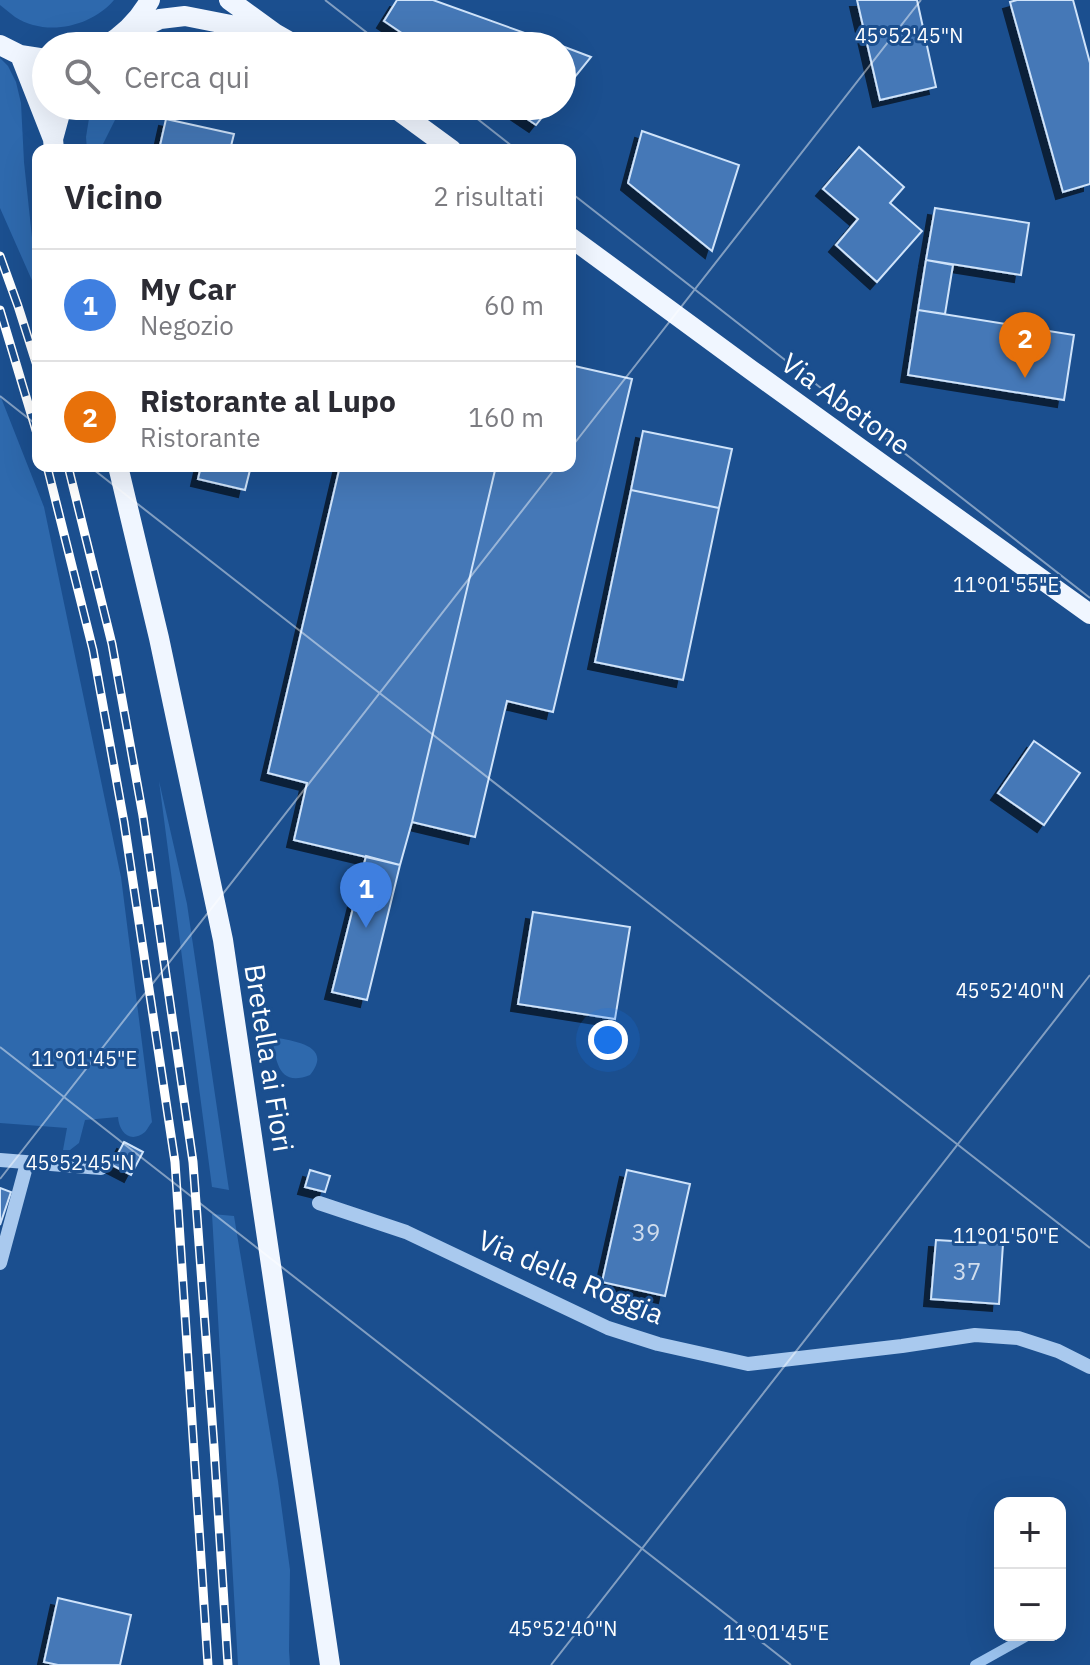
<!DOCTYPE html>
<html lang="it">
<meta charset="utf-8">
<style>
:root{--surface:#fff;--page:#f2f2f3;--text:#2b2b33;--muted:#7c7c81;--line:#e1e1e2;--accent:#ea580c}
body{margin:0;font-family:"IBM Plex Sans",sans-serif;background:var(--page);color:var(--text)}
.controls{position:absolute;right:24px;bottom:24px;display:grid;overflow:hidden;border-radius:16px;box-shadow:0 8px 32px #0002}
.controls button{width:72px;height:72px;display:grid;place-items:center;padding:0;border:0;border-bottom:2px solid var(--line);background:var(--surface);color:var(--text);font:40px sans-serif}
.you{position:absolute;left:608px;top:1040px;width:28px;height:28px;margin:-20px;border:6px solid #fff;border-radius:50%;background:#1a73e8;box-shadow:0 0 0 12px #1a73e833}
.badge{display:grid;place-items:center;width:52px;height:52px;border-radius:50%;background:var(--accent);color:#fff;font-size:26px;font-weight:700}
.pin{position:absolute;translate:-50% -66px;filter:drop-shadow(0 2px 4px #0008)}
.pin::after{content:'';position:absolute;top:42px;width:28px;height:24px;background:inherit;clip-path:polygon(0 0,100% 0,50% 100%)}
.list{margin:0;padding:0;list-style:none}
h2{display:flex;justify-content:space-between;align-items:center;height:104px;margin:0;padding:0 32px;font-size:34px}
h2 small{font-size:26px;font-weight:400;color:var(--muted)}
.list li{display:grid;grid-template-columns:52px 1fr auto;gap:24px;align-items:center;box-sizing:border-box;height:112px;padding:0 32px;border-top:2px solid var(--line)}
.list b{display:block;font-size:30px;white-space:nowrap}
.list p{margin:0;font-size:26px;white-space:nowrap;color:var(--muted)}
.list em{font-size:26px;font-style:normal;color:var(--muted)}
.icon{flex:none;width:44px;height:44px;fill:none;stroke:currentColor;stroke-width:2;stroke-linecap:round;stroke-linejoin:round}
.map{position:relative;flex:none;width:1090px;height:1665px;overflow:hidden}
.search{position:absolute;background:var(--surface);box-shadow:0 8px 32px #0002;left:32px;top:32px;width:544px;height:88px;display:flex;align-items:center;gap:20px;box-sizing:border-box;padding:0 28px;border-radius:44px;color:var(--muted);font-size:30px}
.panel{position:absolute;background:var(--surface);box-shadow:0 8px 32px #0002;left:32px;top:144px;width:544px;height:328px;border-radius:16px}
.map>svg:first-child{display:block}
.green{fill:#2e69ad}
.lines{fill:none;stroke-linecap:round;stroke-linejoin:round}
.stream{stroke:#9cc4f0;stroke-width:10}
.building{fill:#4478b7;stroke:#cfe3fa;stroke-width:2;filter:url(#shadow)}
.minor{stroke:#a9c9ee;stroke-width:14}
.major{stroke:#f0f6ff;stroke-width:20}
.rail-casing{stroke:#fff;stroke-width:9}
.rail{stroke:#1b4f8f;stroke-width:6;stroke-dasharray:18;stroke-linecap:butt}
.ticks{fill:none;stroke:#fff;stroke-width:2;stroke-opacity:0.45}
.labels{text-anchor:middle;stroke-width:6;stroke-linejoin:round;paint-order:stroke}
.number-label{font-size:24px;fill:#d0dded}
.street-label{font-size:28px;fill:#fff;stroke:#1b4f8f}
.ticks-label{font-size:20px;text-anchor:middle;fill:#fff;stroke:#1b4f8f;stroke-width:6;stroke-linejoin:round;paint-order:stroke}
</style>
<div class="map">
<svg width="1090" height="1665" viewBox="0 0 1090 1665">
<defs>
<filter id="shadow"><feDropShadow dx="-7" dy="7" stdDeviation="0" flood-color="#0009"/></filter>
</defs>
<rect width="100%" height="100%" fill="#1b4f8f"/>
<path class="green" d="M0,0H114C91,27 46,37 15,17C10,13 5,9 0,5Z
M0,58L8,66L16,82L21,103L24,162L38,294L0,208Z
M91,106H122L100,150H87L86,137Z
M0,395L44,507L121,877L152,1122C151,1123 146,1131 145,1132C130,1144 119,1132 118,1117L85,1120L79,1143L70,1150H63L67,1128L0,1123Z
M159,781L187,904L229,1190L212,1187Z
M272,1037C293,1041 334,1045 310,1075C278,1088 276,1060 272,1037Z
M212,1214L234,1216L278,1481L290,1570L289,1651L290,1665H238Z"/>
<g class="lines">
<path class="stream" d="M975,1665L1029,1635"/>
</g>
<path class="building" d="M397,0H433L561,46H421L384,21Z
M857,0H917L936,87L880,100Z
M1017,0H1073L1090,63V184L1063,192L1010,2Z
M562,46L591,57L562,93Z
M508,106H551L536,125Z
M166,119L234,134L230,150H159Z
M642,131L739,165L712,251L628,183Z
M859,147L904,187L890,203L922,231L877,282L836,245L858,219L823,189Z
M935,208L1029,223L1021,275L926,260Z
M926,260L953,265L945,314L918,310Z
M918,310L1074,335L1064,400L908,375Z
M570,365L632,379L553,712L507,701L475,837L412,822L496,466H570Z
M643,431L732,449L719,508L631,490Z
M201,466H251L245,490L198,479Z
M340,466H496L412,822L400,865L294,840L307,783L268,773Z
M631,490L719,508L683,680L595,662Z
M1034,741L1080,773L1044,825L998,793Z
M366,856L400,865L367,1000L332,992Z
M533,912L630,927L615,1019L518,1004Z
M124,1142L143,1152L131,1175L112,1165Z
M310,1170L330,1176L325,1192L305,1187Z
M627,1170L690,1184L665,1296L602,1282Z
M0,1188L11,1192L0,1225Z
M936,1240L1003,1244L999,1304L931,1299Z
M58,1598L131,1615L120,1665H58L44,1662Z"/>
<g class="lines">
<path class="minor" d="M0,1160L101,1168
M319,1203L406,1232L608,1328L658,1344L748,1364L902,1346L975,1335L1018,1338L1058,1351L1090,1367
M0,1263L27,1163"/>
<path class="major" d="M229,0L276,34L297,46
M118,39L160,19L185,16L276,34
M0,45L20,55L46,59
M105,46C125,34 139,20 150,0
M20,55L53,139L54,150
M392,106L452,150
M53,139L62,106
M570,237L751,370L1090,614
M118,466L159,638L223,940L330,1665"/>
<defs>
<path id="rail" d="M0,256L18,306L38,369
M0,310L38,437
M47,466L93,650L124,822L175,1162L208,1665
M68,466L112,644L143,816L193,1162L214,1447L228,1665"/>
</defs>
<use href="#rail" class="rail-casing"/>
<use href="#rail" class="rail"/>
</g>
<path class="ticks" d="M325,0L384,46M461,106L517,150M570,192L1090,598M0,396L38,426M570,449L921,0M89,466L1090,1248M0,1047L791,1665M0,1179L557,466M551,1665L1090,975"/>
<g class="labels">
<g class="number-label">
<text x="646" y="1241">39</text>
<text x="967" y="1280">37</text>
</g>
<g class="street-label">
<text transform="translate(846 404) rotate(36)" y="10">Via Abetone</text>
<text transform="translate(269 1058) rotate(81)" y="10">Bretella ai Fiori</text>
<text transform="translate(571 1277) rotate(23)" y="10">Via della Roggia</text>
</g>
</g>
<g class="ticks-label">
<text x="909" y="43">45°52'45"N</text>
<text x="1006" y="592">11°01'55"E</text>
<text x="1010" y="998">45°52'40"N</text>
<text x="84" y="1066">11°01'45"E</text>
<text x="80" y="1170">45°52'45"N</text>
<text x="1006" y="1243">11°01'50"E</text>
<text x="563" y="1636">45°52'40"N</text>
<text x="776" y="1640">11°01'45"E</text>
</g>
</svg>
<div class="controls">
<button>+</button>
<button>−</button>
</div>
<div class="you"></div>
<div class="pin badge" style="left:366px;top:928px;background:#3f7fe0">1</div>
<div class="pin badge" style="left:1025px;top:378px;background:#e8710a">2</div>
<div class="search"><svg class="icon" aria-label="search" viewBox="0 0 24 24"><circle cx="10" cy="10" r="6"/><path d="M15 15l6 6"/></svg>Cerca qui</div>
<section class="panel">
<h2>Vicino<small>2 risultati</small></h2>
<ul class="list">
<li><span class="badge" style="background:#3f7fe0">1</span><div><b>My Car</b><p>Negozio</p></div><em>60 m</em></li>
<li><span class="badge" style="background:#e8710a">2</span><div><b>Ristorante al Lupo</b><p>Ristorante</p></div><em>160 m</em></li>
</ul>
</section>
</div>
